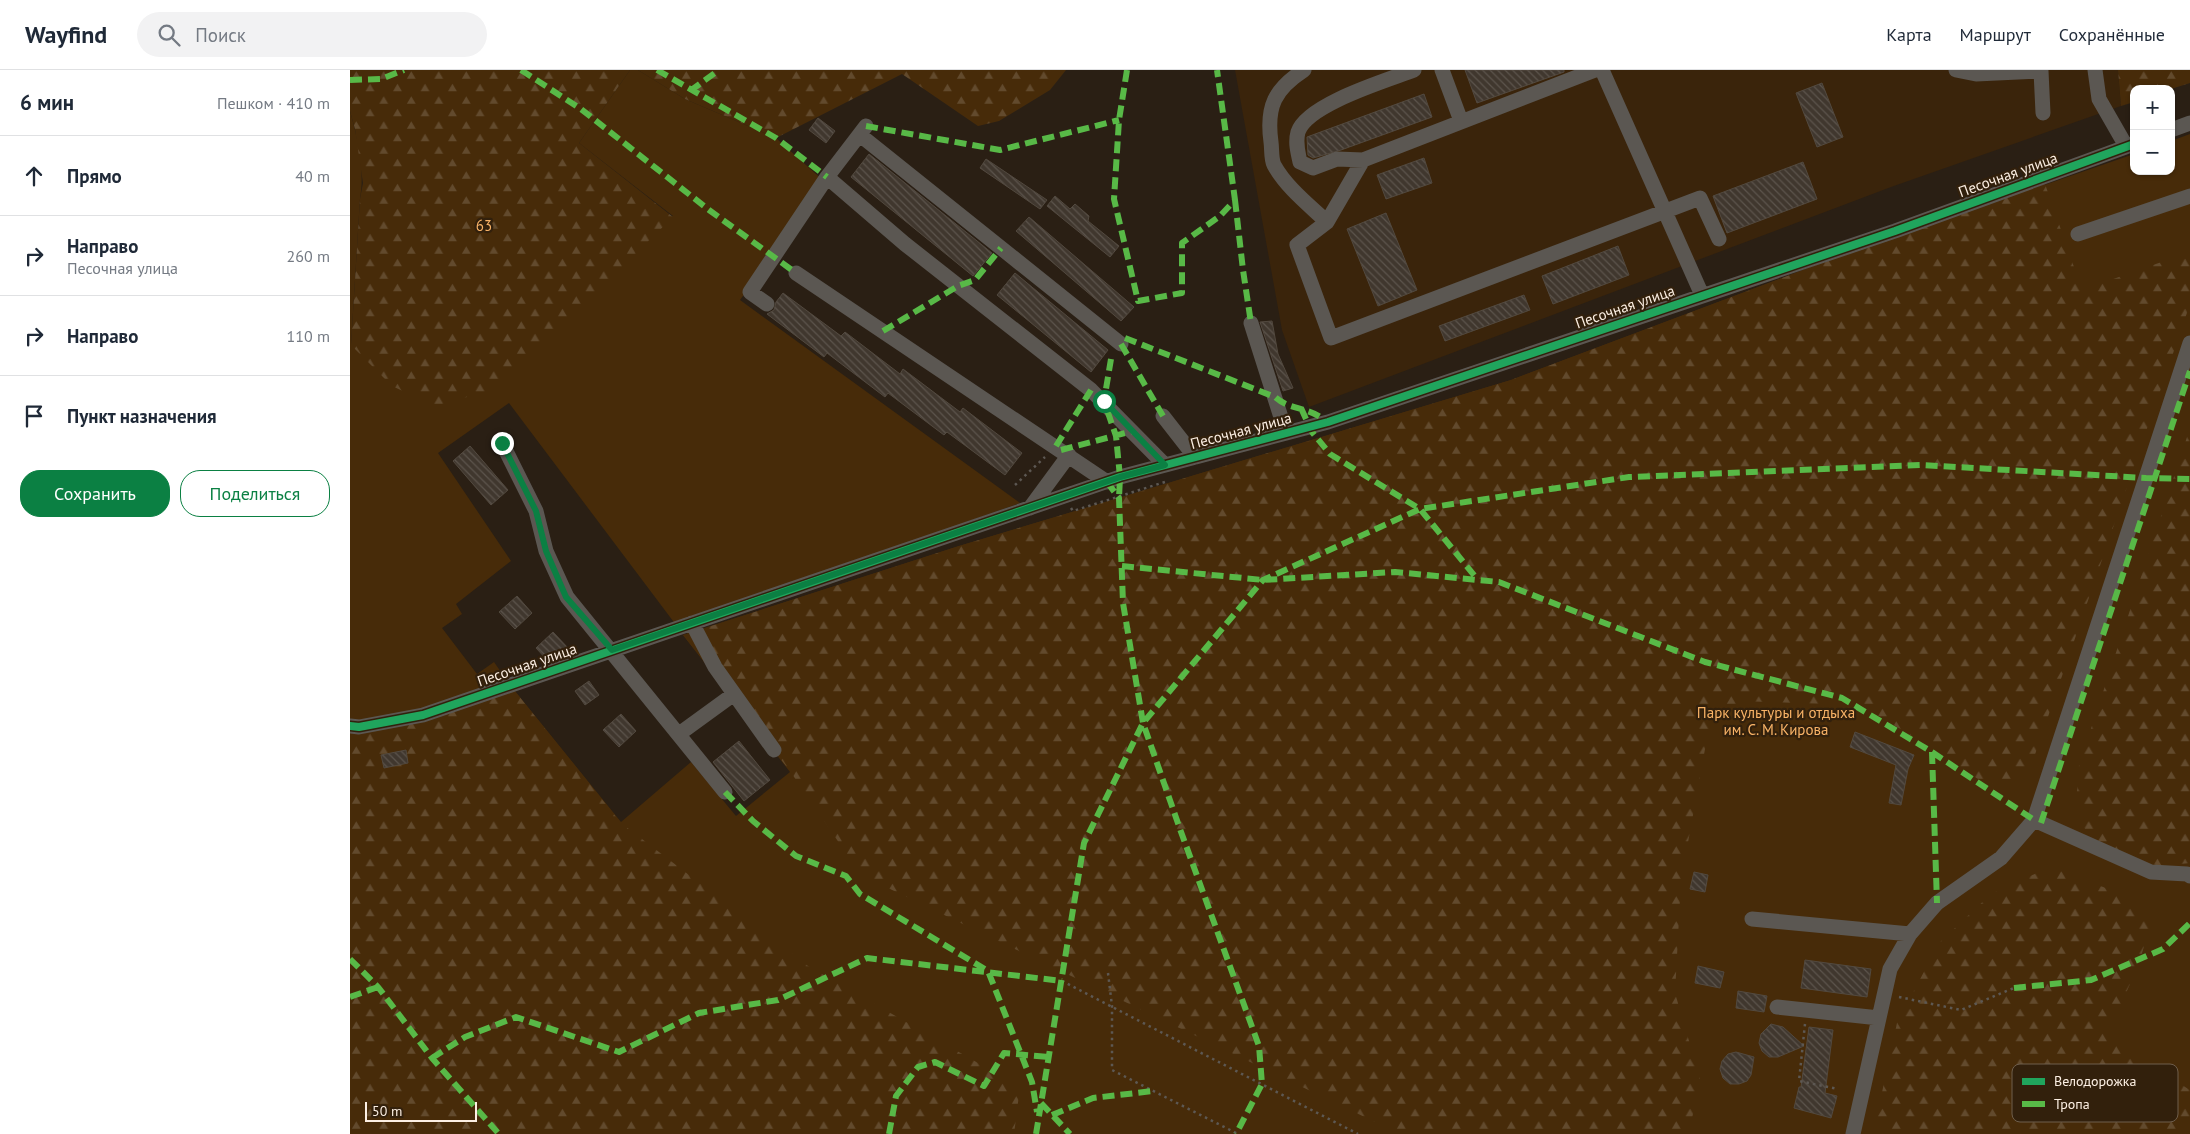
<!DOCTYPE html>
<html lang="ru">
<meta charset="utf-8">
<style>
:root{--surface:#fff;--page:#f2f2f3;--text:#1f2937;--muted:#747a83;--line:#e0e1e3;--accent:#0b8043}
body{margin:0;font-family:"PT Sans",sans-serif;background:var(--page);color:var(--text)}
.controls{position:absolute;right:15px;top:15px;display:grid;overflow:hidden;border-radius:10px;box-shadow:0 1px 4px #0004}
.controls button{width:45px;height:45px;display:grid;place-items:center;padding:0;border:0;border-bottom:1px solid var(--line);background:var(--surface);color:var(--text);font:25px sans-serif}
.scale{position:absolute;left:15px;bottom:12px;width:112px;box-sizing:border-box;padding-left:5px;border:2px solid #fcefe3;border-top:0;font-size:14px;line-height:18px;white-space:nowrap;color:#fcefe3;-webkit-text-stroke:4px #32200c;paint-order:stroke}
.stop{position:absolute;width:15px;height:15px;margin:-11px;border:4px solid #0b8043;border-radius:50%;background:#fff}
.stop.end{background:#0b8043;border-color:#fff;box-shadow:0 1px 5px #0008}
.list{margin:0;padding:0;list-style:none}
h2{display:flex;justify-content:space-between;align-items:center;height:65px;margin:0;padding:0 20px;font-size:21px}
h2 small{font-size:16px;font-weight:400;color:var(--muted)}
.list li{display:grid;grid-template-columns:32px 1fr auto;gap:15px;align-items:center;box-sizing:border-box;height:80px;padding:0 20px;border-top:1px solid var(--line)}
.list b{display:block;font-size:19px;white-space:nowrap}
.list p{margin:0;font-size:16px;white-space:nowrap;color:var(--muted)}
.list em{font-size:16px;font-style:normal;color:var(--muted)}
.actions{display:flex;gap:10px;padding:15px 20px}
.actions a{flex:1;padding:11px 0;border:1px solid var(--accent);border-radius:20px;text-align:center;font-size:18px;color:var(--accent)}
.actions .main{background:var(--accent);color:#fff}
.icon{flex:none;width:28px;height:28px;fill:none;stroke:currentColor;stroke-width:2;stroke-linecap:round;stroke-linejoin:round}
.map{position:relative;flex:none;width:1840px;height:1064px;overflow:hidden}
header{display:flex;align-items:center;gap:30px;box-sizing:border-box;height:70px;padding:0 25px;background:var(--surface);border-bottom:1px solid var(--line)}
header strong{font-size:24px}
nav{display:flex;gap:28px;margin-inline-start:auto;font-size:18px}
.search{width:350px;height:45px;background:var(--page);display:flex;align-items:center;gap:12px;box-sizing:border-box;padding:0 18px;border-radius:28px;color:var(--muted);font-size:19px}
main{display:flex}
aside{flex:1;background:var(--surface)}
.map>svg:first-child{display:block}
.built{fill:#3a240b}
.green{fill:#472b09}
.forest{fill:url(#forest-firs)}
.building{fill:url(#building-back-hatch);stroke:#52493f}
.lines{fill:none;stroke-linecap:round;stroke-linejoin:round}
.path{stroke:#5d5853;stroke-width:2.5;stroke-dasharray:2.5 4;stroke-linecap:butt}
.minor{stroke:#5b5752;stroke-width:15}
.quiet{stroke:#58b947;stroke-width:6;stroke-dasharray:12 6;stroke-linecap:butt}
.cycleway-casing{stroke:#32200c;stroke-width:11}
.cycleway{stroke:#20a55d;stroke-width:8}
.route{stroke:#0b8043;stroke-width:6}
.labels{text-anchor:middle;stroke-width:4.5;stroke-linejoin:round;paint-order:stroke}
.street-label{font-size:15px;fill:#fcefe3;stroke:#32200c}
.park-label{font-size:15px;fill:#f9b367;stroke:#32200c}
.key{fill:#32200c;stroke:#6f5e4c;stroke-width:1}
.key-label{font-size:14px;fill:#fcefe3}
</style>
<header>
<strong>Wayfind</strong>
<div class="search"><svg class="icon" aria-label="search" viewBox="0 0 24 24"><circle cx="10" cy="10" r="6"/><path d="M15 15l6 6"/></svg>Поиск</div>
<nav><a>Карта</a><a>Маршрут</a><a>Сохранённые</a></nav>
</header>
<main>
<aside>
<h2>6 мин<small>Пешком · 410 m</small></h2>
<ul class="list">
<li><svg class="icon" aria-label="ahead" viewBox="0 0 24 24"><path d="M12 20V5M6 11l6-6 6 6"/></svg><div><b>Прямо</b></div><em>40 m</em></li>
<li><svg class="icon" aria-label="right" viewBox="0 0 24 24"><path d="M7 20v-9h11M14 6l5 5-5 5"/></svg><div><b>Направо</b><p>Песочная улица</p></div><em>260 m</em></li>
<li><svg class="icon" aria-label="right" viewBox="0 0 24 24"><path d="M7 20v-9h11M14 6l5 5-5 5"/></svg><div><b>Направо</b></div><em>110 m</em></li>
<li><svg class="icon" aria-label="arrive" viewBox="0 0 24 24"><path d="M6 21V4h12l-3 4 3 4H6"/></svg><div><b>Пункт назначения</b></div></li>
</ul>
<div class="actions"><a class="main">Сохранить</a><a>Поделиться</a></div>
</aside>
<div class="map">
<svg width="1840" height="1064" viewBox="0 0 1840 1064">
<defs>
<pattern id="forest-firs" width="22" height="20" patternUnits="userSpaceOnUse" patternTransform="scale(1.25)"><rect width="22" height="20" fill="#472b09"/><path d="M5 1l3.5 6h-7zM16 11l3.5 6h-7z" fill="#624a2d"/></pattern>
<pattern id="building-back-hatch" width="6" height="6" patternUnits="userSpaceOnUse" patternTransform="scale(1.25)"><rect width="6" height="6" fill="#40372e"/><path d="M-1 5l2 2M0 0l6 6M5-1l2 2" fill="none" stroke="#5c544c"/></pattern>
</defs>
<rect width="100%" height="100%" fill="#2a1f14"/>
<path class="built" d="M885,0H1768L1771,36L1541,117L959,337L932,260Z"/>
<path class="green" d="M280,0H288L335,29L426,68L476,113L390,230L670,433L326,555L159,333L88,383L161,491L106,534L112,544L92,558L127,604L144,592L160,615L271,752L341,692L386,746L440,702L333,565L609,476L1161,310L1517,176L1784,84V101H1821V71L1840,64V1064H0V41C8,69 15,101 10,129L1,275L323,146L229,73Z"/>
<path class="forest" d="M0,0H280L229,73L323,147L149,318L85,336L42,316L1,275L10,129L13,113L5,59L0,41Z
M288,0H716L700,20L649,51L628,56L552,4L426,68L335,29Z
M1768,0H1840V13L1821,19H1784V32L1771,36Z
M1695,114L1732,220L1840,182V234L1680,699L1658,715L1634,713L1567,669L1492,624L1474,634L1392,631L1372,645L1357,668L1331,811L1325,923L1351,1012L1338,1064H1050L511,805L440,701L333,565L609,476L1161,310L1517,176Z
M1840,358V793L1811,796L1770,787L1746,776L1733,756L1727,722L1729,695Z
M160,615L271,753L458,896L670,1017L664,1064H0V656Z
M1700,797L1777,826L1800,857L1788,896L1756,968L1840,1020V1064H1523L1547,953L1589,873L1641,824Z"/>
<path class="building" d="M1115,0H1214V2L1127,33Z
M1472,13L1493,67L1467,77L1446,23Z
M1074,24L1082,47L991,80L963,88L958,85L957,67Z
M468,48L485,61L476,73L459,60Z
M519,84L642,183L623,206L501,107Z
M1074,88L1082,113L1036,129L1027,105Z
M636,89L697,130L690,139L630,98Z
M1453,92L1467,129L1377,163L1363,126Z
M705,126L720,139L725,134L739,146L738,151L769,176L760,187L697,136Z
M1036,143L1067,220L1028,236L997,159Z
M679,147L784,237L771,251L666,161Z
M1268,176L1279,205L1203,234L1192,206Z
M665,203L758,280L741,302L647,225Z
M433,223L491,266L495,262L550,304L553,299L610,342L613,338L672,383L655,405L597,362L594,365L538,323L535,327L477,283L474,287L417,244L424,240L426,232Z
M1174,225L1180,240L1095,271L1089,256Z
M922,251L928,284L943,318L933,321L910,252Z
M120,376L158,420L141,435L103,391Z
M167,526L182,543L165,559L149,542Z
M203,562L219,579L208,589L199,592L186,578Z
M239,611L249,625L235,635L225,621Z
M271,644L286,661L269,677L253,660Z
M1505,662L1564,685L1558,699L1551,735L1539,733L1546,695L1500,677Z
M389,671L420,710L394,731L363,692Z
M56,680L58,693L34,698L31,685Z
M1344,802L1358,805L1355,822L1340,819Z
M1455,890L1521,899L1517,927L1451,918Z
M1348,896L1374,902L1370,918L1345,913Z
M1388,921L1417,926L1414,942L1386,938Z
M1421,954L1433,957L1454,976L1428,987H1419L1412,981L1409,973L1411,964Z
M1459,957L1483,960L1475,1023L1487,1026L1481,1048L1444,1038L1449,1017H1451Z
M1386,982L1404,987L1401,1005L1397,1011L1389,1014H1380L1373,1008L1370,999L1372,991L1378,984Z"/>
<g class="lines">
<path class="path" d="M665,415L695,387
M721,438L723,441L818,411
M758,903L762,936V1000L888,1064
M712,911L1008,1064
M1549,927L1611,940L1664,918
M1455,954L1449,1011L1488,1019"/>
<path class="minor" d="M954,0C925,19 916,36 921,72C922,79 921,89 924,95C936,117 959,135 977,152L947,175L981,268L1350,128L1369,169
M1092,0L1111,51
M1252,0L1352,225
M1606,0L1626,4
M1626,0V4L1691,1L1693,43
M1745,0L1749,29L1776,76
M1821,60L1840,53
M510,65L771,274
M1013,90L987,89L963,98L950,92C948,82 945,73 948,62C957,34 1038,10 1064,0
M477,107L555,174L741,320L815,395
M977,152L1013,90L1245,0
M1728,164L1840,126
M446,203L757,412
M417,234L400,222L477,107L516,56
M901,253L936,363
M813,346L845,387
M152,373L186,441L196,481L217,527L375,722
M680,438L719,385
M342,553L365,597L424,680
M0,656L9,657L73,645L770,407L978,352L1545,161L1784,74
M329,664L384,624
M1684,750L1801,802L1837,804L1840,806
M1402,849L1560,864
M1427,937L1529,948
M1503,1064L1540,899L1560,864L1587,833L1651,788L1684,750L1840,273"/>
<path class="quiet" d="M171,0L231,39L359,140L446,203
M307,0L426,68L477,107
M777,0L769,50L764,129L788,231L832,223V173L870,146L885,130L867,0
M0,10L31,9L54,0
M340,21L369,0
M516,56L650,80L769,50
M885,130L893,200L901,253
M533,261L608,216L625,210L651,178
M775,268L925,327C940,341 961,336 979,354
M771,274L813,346
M761,289L754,331L766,366L770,407L769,428
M951,338L962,362L980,384L1070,439L1128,510
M706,376L741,320
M711,380L783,361
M757,412L769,428L773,533L793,653L830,759L909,976L912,1014L886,1064
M772,496L913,510L1045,502L1149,512L1355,592L1492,628L1582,682L1587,833
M1582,682L1684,750
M375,722L403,751L446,786L496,806L510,824L638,901L682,1012L687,1042
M1691,753L1840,301
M0,889L28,917L82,988L149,1064
M1664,918L1741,910L1813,879L1840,853
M0,927L28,917
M82,988L115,967L166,947L269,982L349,943L428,930L517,888L712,911
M691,1033L720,1064
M702,1045L743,1028L803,1021
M539,1064L546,1026L568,997L585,992L634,1016L654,983L698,987
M686,1064L734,773L793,653L913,510L1070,439L1279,407L1572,395L1796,408L1840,409"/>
<defs>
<path id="cycleway" d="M0,656L9,657L73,645L770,407L978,352L1545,161L1784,74"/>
</defs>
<use href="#cycleway" class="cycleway-casing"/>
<use href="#cycleway" class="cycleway"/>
</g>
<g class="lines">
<path class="route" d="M152,373L186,441L196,481L216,527L262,580L770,407L815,395L754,331"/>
</g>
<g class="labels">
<g class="street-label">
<text transform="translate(1658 105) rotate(-20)" y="5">Песочная улица</text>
<text transform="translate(1275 237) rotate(-19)" y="5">Песочная улица</text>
<text transform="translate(891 361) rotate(-15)" y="5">Песочная улица</text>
<text transform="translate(177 595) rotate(-19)" y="5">Песочная улица</text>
</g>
<g class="park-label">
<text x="134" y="161">63</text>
<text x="1426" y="648">Парк культуры и отдыха<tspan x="1426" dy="17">им. С. М. Кирова</tspan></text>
</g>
</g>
<rect x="1662" y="994" width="166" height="58" rx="8" class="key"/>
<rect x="1672" y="1008" width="23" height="7" fill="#20a55d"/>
<rect x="1672" y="1031" width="23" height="6" fill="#58b947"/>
<g class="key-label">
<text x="1704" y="1016">Велодорожка</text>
<text x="1704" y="1039">Тропа</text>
</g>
</svg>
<div class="controls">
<button>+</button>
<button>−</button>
</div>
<div class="scale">50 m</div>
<div class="stop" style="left:754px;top:331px"></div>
<div class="stop end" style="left:152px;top:373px"></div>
</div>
</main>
